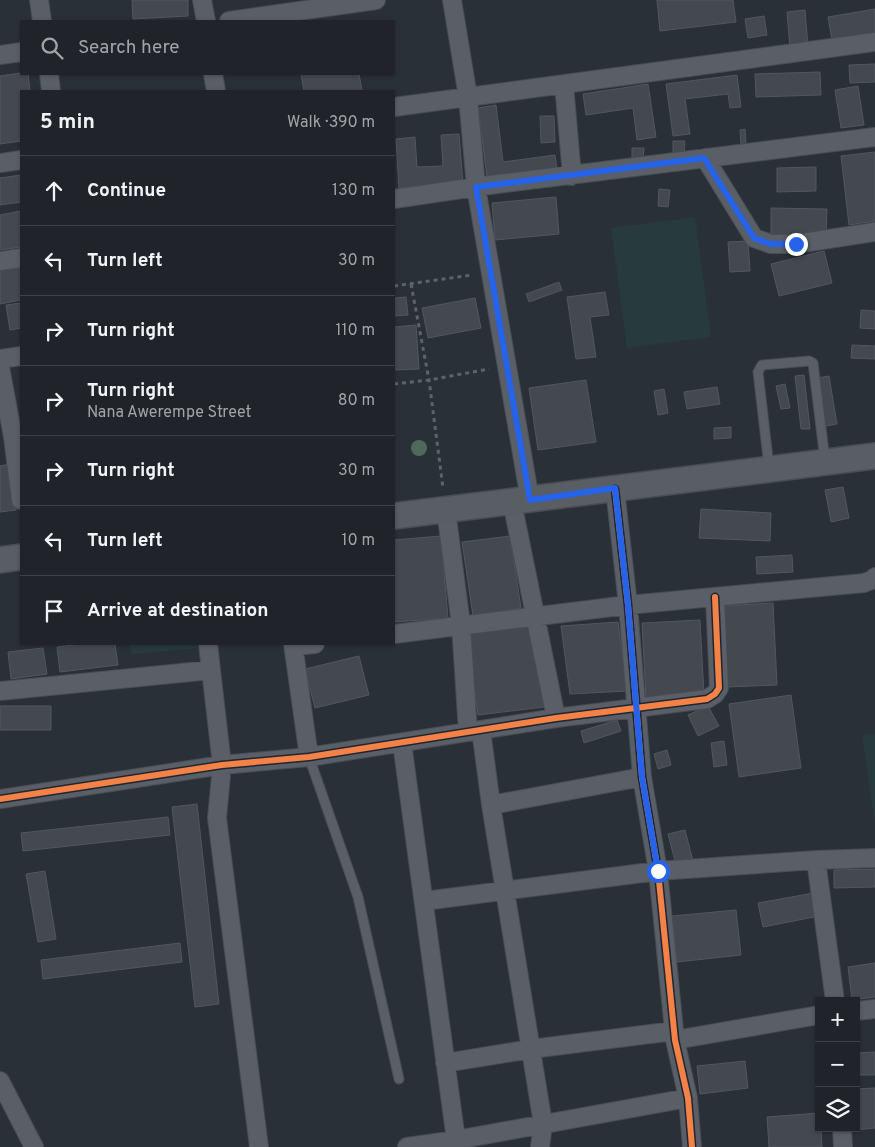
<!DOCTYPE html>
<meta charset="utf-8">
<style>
:root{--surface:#20242a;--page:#2d3036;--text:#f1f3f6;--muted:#a2a4a8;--line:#3d4147}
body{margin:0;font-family:Overpass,sans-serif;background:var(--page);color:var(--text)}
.controls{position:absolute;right:15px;bottom:15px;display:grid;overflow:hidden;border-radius:0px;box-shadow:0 1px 4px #0004}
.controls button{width:45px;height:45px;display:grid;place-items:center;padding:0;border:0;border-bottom:1px solid var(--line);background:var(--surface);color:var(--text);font:25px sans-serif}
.stop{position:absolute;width:15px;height:15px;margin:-11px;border:4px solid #2563eb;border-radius:50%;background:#fff}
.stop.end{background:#2563eb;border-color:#fff;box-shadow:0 1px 5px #0008}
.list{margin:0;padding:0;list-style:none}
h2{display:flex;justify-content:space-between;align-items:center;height:65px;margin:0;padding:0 20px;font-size:21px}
h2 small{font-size:16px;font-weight:400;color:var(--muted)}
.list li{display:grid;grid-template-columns:32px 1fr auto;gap:15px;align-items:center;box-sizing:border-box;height:70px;padding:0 20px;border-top:1px solid var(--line)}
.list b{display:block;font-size:19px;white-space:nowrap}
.list p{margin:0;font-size:16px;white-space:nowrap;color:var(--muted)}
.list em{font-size:16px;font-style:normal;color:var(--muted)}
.icon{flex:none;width:28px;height:28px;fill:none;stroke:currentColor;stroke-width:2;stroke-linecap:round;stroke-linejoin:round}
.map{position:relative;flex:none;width:875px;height:1147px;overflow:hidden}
.search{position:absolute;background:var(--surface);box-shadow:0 1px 4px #0004;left:20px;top:20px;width:375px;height:55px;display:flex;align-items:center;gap:12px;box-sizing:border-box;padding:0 18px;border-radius:0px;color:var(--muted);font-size:19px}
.panel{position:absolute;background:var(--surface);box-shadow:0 1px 4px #0004;left:20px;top:90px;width:375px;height:555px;border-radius:0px}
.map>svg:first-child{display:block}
.green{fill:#273a3e}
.building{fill:#444950;stroke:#52575f}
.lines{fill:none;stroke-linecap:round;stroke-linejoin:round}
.lane-casing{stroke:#484c53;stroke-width:11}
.street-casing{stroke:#484c53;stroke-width:20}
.secondary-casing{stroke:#484c53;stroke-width:28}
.path{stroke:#5d636a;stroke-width:3;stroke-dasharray:4 4;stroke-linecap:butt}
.lane{stroke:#5a5e66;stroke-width:9}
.street{stroke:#5a5e66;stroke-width:18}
.secondary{stroke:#595d64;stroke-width:25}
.cycleway-casing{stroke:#1d2633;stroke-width:9}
.cycleway{stroke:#f48246;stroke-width:6}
.tree{fill:#4e6a5a}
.route{stroke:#2563eb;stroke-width:6}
</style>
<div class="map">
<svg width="875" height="1147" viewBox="0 0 875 1147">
<rect width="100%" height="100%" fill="#2a3038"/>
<path class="green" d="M695,217L711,337L627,348L611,228Z
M130,644H201L202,648L131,654Z
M875,734V825L862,735Z"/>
<path class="building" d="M132,0H188V16L133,19Z
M657,0H733L736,22L660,31Z
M875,9V33L832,41L828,17Z
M805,10L808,47L790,48L787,12Z
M764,16L767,35L748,38L745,19Z
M875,64V82L850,83L849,65Z
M820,72L821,95L756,97L755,74Z
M21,73L28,74L30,91H21V141L0,144V76Z
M301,74H359L362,91H304Z
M737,75L741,107L730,108L728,94L685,99L690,134L673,136L666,84Z
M648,84L656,137L637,140L633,108L586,115L583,94Z
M858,86L864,125L841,128L835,90Z
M496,105L503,162L555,155L557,169L487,177L478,108Z
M540,116H554L555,142L541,143Z
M745,129L746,145H741L740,130Z
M459,134L463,183L399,188L396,139L415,137L417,167L443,166L441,135Z
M673,141H685L684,153H673Z
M632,148H644L643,160H632Z
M875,152V221L849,225L841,156Z
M816,167V191L777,192V168Z
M21,175V202L0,205V178Z
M659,189L670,190L668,207L658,206Z
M556,197L559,234L495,240L492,203Z
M771,208L827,209L826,238L771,237Z
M21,211V247L0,250V215Z
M748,241L750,271L730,272L728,242Z
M824,251L832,283L779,296L771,264Z
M21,261V300L0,304V266Z
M559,282L562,290L529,302L526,294Z
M605,292L609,315L590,317L596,357L576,359L567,297Z
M406,297L408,315L394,316V298Z
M475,298L481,328L428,338L422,308Z
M21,303V328L10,330L6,305Z
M861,310L875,311V329L860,328Z
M416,325L419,369L394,370V327Z
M852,345L875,346V359L851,358Z
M804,375L810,429H801L795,376Z
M829,376L837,424L826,426L817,378Z
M586,380L596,442L538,450L529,388Z
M785,384L790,408L781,409L776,386Z
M717,387L720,404L687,409L684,392Z
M664,389L668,413L658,415L654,391Z
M731,427V438L714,439V428Z
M10,464L16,510L0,512V466Z
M843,487L849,518L831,522L825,490Z
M701,509L771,513L770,541L699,538Z
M441,536L448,618L394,622V540Z
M510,536L521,608L473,616L462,542Z
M792,555L793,572L757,574L756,557Z
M773,603L777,685L727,687L723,606Z
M700,620L704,695L646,699L642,623Z
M618,622L627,691L570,694L561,626Z
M533,625L544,707L478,715L467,633L499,630Z
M82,644H115L118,665L60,672L57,647Z
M43,648L47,674L11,679L8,652Z
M359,656L369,695L315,708L305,669Z
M791,695L801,768L739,777L729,704Z
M0,706H51V730H0Z
M708,706L719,726L698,736L688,715Z
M617,720L621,731L584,743L581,731Z
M724,741L727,765L714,767L711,743Z
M667,750L671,765L658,769L654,754Z
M197,804L219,1004L195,1007L172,807Z
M168,817L170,835L23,851L21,833Z
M685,830L693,861L676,865L668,834Z
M875,869V887L834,888V870Z
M45,871L56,939L38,942L26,874Z
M814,893L819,916L763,927L758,903Z
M736,910L741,955L677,962L672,916Z
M180,943L182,962L43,979L41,960Z
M875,963V997L852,1000L848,967Z
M875,1052V1075H857V1053Z
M745,1061L748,1088L700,1094L697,1066Z
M875,1088V1128L854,1130L853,1128H856V1089Z
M819,1113V1128H821L822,1147H769L767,1117Z"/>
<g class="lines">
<defs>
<path id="lane" d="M769,467L758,372L762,365L809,361L813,363L825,460
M309,757L358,897L399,1079"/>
<path id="street" d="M39,0L42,21
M202,0L206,21
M452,0L468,97L476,187L530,500
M229,21L376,0
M0,55L21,52
M49,74L51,91
M213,74L216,91
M564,84L572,176
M394,107L875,42
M705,158L754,238L771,244H796L875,232
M0,163L21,160
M394,199L482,186L875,137
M0,261L21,258
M0,359L21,356
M0,367L13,437L21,500
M615,489L628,605L642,777L658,871L675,1040L688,1098L692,1147
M512,502L556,718
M446,510L461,625L468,732
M394,634L628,605L864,583L874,579L875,577
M208,644L222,765L217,818L259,1147
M293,644L309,757
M294,646L315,644
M0,691L211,670
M481,730L491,805L543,1124L540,1147
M402,743L456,1140V1147
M0,799L222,765L309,757L556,718L707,699L715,694L719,688L715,597
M491,805L642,777
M816,860L835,1001
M424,901L658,871L816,860L875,858
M856,1011L875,1009
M675,1040L819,1015
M445,1063L531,1049L674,1031
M0,1081L34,1147
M842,1128L843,1147
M407,1147L456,1140L688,1098"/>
<path id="secondary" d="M394,516L875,456
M0,560L21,557"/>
</defs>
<use href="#lane" class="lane-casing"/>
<use href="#street" class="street-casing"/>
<use href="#secondary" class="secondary-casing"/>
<path class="path" d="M411,284L429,380L443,488
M394,286L472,275
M394,384L429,380L489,369"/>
<use href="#lane" class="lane"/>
<use href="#street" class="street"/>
<use href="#secondary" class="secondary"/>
<defs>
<path id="cycleway" d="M615,489L628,605L642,777L658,871L675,1040L688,1098L692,1147
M0,799L222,765L309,757L556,718L707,699L715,694L719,688L715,597"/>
</defs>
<use href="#cycleway" class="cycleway-casing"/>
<use href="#cycleway" class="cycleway"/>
</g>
<circle class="tree" cx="419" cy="448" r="8"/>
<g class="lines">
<path class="route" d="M658,871L642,777L628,605L615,488L530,500L476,187L704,158L754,238L771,244H796"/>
</g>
</svg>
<div class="controls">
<button>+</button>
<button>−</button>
<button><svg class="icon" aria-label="layers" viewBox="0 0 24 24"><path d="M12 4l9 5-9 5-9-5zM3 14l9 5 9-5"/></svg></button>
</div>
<div class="stop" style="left:658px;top:871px"></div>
<div class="stop end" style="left:796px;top:244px"></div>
<div class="search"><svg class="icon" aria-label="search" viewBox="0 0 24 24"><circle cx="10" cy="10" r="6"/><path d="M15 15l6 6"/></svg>Search here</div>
<section class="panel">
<h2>5 min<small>Walk · 390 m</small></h2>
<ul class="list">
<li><svg class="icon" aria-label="ahead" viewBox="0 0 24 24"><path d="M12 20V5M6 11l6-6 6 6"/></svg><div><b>Continue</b></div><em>130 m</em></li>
<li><svg class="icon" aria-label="left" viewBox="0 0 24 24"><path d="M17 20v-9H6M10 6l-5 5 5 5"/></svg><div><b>Turn left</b></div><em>30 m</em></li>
<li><svg class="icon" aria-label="right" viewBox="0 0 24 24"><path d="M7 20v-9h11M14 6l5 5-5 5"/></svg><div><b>Turn right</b></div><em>110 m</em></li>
<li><svg class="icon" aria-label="right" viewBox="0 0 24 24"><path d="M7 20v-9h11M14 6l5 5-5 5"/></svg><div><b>Turn right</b><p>Nana Awerempe Street</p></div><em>80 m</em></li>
<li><svg class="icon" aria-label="right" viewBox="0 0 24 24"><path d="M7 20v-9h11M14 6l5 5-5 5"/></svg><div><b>Turn right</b></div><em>30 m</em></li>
<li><svg class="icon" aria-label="left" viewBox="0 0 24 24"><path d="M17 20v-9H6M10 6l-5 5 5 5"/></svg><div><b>Turn left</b></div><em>10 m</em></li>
<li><svg class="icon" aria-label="arrive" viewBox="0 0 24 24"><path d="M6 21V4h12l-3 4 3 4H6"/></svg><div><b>Arrive at destination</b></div></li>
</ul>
</section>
</div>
